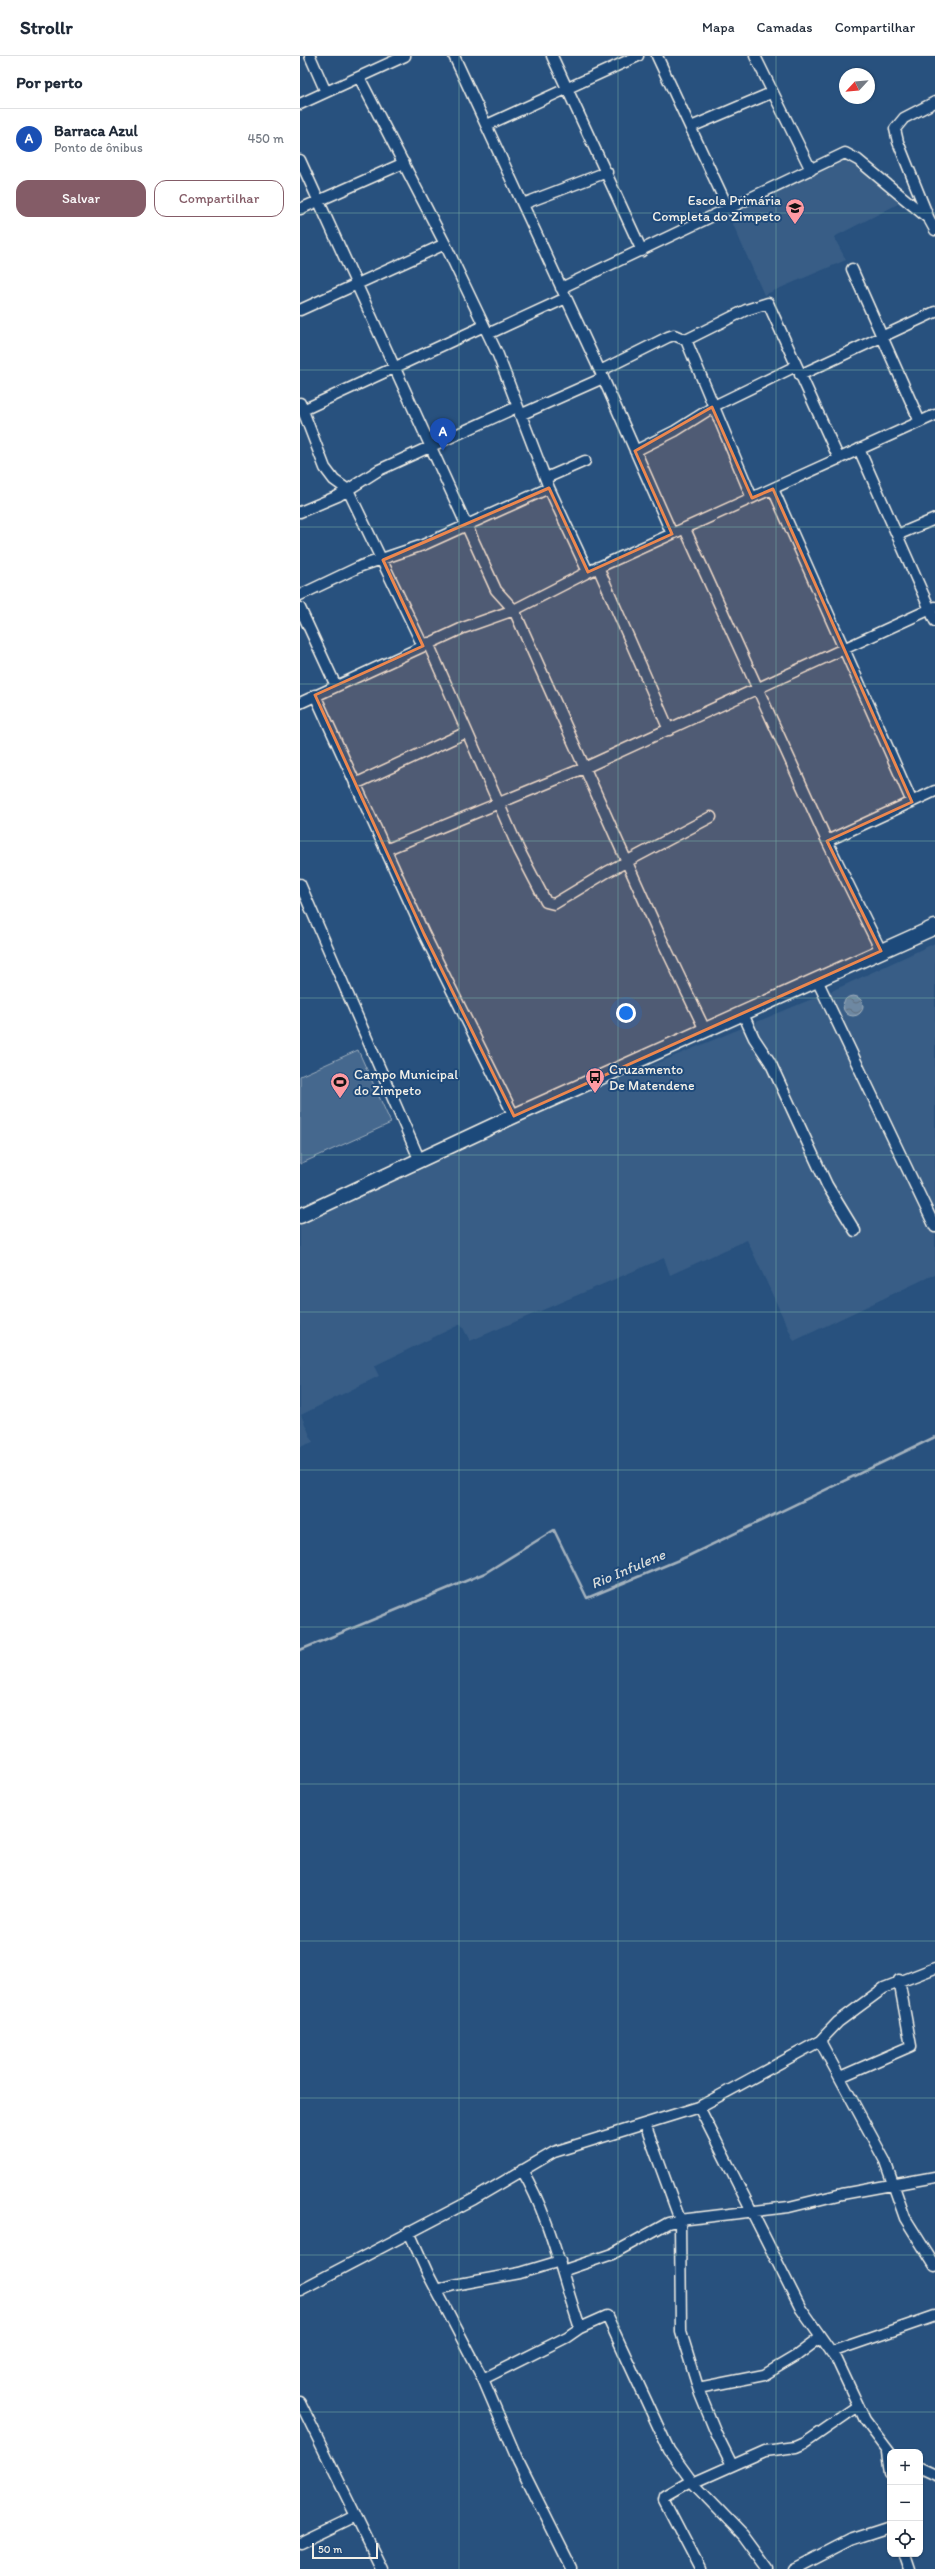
<!DOCTYPE html>
<html lang="pt">
<meta charset="utf-8">
<style>
:root{--surface:#fff;--page:#f6f6f7;--text:#1f2937;--muted:#747a83;--line:#e0e1e3;--accent:#845c67}
body{margin:0;font-family:Itim,sans-serif;background:var(--page);color:var(--text)}
.controls{position:absolute;right:12px;bottom:12px;display:grid;overflow:hidden;border-radius:8px;box-shadow:0 1px 3px #0004}
.controls button{width:36px;height:36px;display:grid;place-items:center;padding:0;border:0;border-bottom:1px solid var(--line);background:var(--surface);color:var(--text);font:20px sans-serif}
.compass{position:absolute;left:539px;top:12px;width:36px;height:36px;border-radius:50%;background:var(--surface);box-shadow:0 1px 3px #0004;rotate:244deg}
.scale{position:absolute;left:12px;bottom:10px;width:66px;box-sizing:border-box;padding-left:4px;border:2px solid #f4f1e8;border-top:0;font-size:11px;line-height:14px;white-space:nowrap;color:#f4f1e8;-webkit-text-stroke:3px #1f4a7a;paint-order:stroke}
.you{position:absolute;left:326px;top:957px;width:14px;height:14px;margin:-10px;border:3px solid #fff;border-radius:50%;background:#1a73e8;box-shadow:0 0 0 6px #1a73e833}
.badge{display:grid;place-items:center;width:26px;height:26px;border-radius:50%;background:var(--accent);color:#fff;font-size:13px;font-weight:700}
.pin{position:absolute;translate:-50% -33px;filter:drop-shadow(0 1px 2px #0008)}
.pin::after{content:'';position:absolute;top:21px;width:14px;height:12px;background:inherit;clip-path:polygon(0 0,100% 0,50% 100%)}
.list{margin:0;padding:0;list-style:none}
h2{display:flex;justify-content:space-between;align-items:center;height:52px;margin:0;padding:0 16px;font-size:17px}
h2 small{font-size:13px;font-weight:400;color:var(--muted)}
.list li{display:grid;grid-template-columns:26px 1fr auto;gap:12px;align-items:center;box-sizing:border-box;height:60px;padding:0 16px;border-top:1px solid var(--line)}
.list b{display:block;font-size:15px;white-space:nowrap}
.list p{margin:0;font-size:13px;white-space:nowrap;color:var(--muted)}
.list em{font-size:13px;font-style:normal;color:var(--muted)}
.actions{display:flex;gap:8px;padding:12px 16px}
.actions a{flex:1;padding:9px 0;border:1px solid var(--accent);border-radius:12px;text-align:center;font-size:14px;color:var(--accent)}
.actions .main{background:var(--accent);color:#fff}
.icon{flex:none;width:22px;height:22px;fill:none;stroke:currentColor;stroke-width:2;stroke-linecap:round;stroke-linejoin:round}
.map{position:relative;flex:none;width:635px;height:2513px;overflow:hidden}
header{display:flex;align-items:center;gap:24px;box-sizing:border-box;height:56px;padding:0 20px;background:var(--surface);border-bottom:1px solid var(--line)}
header strong{font-size:19px}
nav{display:flex;gap:22px;margin-inline-start:auto;font-size:14px}
main{display:flex}
aside{flex:1;background:var(--surface)}
.map>svg:first-child{display:block}
.built{fill:#375d86}
.pitch{fill:#45688e;stroke:#9cacbb}
.water{fill:url(#water-waves);stroke:#a4b2be}
.lines{fill:none;stroke-linecap:round;stroke-linejoin:round}
.stream{stroke:#a4b2be;stroke-width:2.5}
.minor-casing{stroke:#f4f1e8;stroke-width:13}
.highway-casing{stroke:#f4f1e8;stroke-width:17}
.minor{stroke:#1f4a7a;stroke-width:10}
.highway{stroke:#1f4a7a;stroke-width:14}
.marked{fill:#ec874e;fill-opacity:0.2;stroke:#ec874e;stroke-width:3;stroke-linejoin:round}
.grid{fill:none;stroke:#76ada5;stroke-width:1;stroke-opacity:0.55}
.labels{text-anchor:middle;stroke-width:4;stroke-linejoin:round;paint-order:stroke}
.poi-label{font-size:14px;fill:#f4f1e8;stroke:#1f4a7a;text-anchor:start}
.water-label{font-size:15px;font-style:italic;fill:#d9dcda;stroke:#1f4a7a}
</style>
<header>
<strong>Strollr</strong>
<nav><a>Mapa</a><a>Camadas</a><a>Compartilhar</a></nav>
</header>
<main>
<aside>
<h2>Por perto<small></small></h2>
<ul class="list">
<li><span class="badge" style="background:#1a4fb4">A</span><div><b>Barraca Azul</b><p>Ponto de ônibus</p></div><em>450 m</em></li>
</ul>
<div class="actions"><a class="main">Salvar</a><a>Compartilhar</a></div>
</aside>
<div class="map">
<svg width="635" height="2513" viewBox="0 0 635 2513">
<defs>
<pattern id="water-waves" width="16" height="10" patternUnits="userSpaceOnUse"><rect width="16" height="10" fill="#6e88a2"/><path d="M0 5q4-4 8 0t8 0" fill="none" stroke="#5f6e7d"/></pattern>
</defs>
<rect width="100%" height="100%" fill="#28517e"/>
<filter id="ink" filterUnits="userSpaceOnUse"><feTurbulence type="fractalNoise" baseFrequency=".025" numOctaves="2"/><feDisplacementMap in="SourceGraphic" scale="8" xChannelSelector="R" yChannelSelector="G"/><feConvolveMatrix kernelMatrix="1 2 1 2 8 2 1 2 1" color-interpolation-filters="sRGB"/></filter>
<g filter="url(#ink)">
<path class="built" d="M549,100L600,147L534,181L546,204L464,239L428,157Z
M635,887V1218L494,1285L447,1184L370,1219L364,1202L170,1285L161,1268L74,1310L79,1320L1,1359L13,1386L0,1391V1163L177,1082L536,933Z"/>
<path class="pitch" d="M58,994L91,1067L0,1108V1020Z"/>
<path class="water" d="M543 950a10 10 0 1 1 20 0a10 10 0 1 1-20 0Z"/>
<g class="lines">
<path class="stream" d="M0,1594L185,1517L254,1474L287,1542L386,1501L635,1381"/>
<defs>
<path id="minor" d="M10,0L25,34
M154,0L300,315L372,478
M252,0L342,195
M357,0L429,154
M455,0L511,114
M59,21L145,188L198,299L249,432L288,516
M0,48L105,0
M187,69L338,0
M391,71L471,37
M0,104L196,534L214,554L360,880L405,974
M223,148L307,116
M0,153L104,107
M629,163L598,86L595,73L604,62L635,46
M552,213L620,366
M261,232L545,97L558,104L629,163L635,174
M0,254L145,188
M188,278L266,242
M386,284L452,442
M300,315L368,281L374,279L386,284L446,254L468,247L539,403
M500,319L635,256
M0,347L25,412L34,424L48,434L123,590
M3,354L184,270
M220,359L303,322
M559,393L635,565
M335,395L375,375L418,348L496,310
M246,422L285,405
M473,433L612,746
M0,456L38,440L79,414L217,351
M385,473L527,785L581,895
M597,479L635,463
M298,511L369,674
M0,539L61,510L123,489L249,432
M0,552L36,630
M128,587L219,794L246,846L254,848L307,816L411,761
M15,639L124,878L214,1060
M0,647L163,572L214,554L288,516L635,359
M55,728L167,676
M527,785L635,735
M85,794L284,712L635,551
M0,828L120,1105
M517,924L635,1171
M443,958L454,982L470,1006L527,1129L555,1175
M520,1985L585,2105L605,2162L635,2210
M540,2021L611,1990L599,1924
M399,2051L501,2253L537,2304L565,2364L590,2397
M345,2068L380,2164L381,2276L400,2338L416,2377L432,2409
M222,2114C251,2163 261,2218 280,2272L307,2260L369,2394L393,2427L443,2479L468,2513
M109,2176L128,2218L183,2323L218,2405L272,2513
M262,2215L312,2198L368,2167L380,2164L489,2151L542,2138L635,2121
M0,2234L174,2143L254,2096L399,2051L520,1985L538,1966L584,1932L635,1912
M136,2234L154,2229L220,2217L260,2205
M531,2296L635,2260
M183,2323L267,2281L280,2272
M398,2332L464,2319L496,2300L520,2282
M0,2346L82,2513
M587,2396L590,2418
M620,2412L635,2419
M391,2425L365,2440L364,2444L400,2513
M393,2427L465,2395L496,2391L505,2387L557,2351
M0,2487L56,2460
M604,2498L609,2513
M494,2513L550,2484L590,2471"/>
<path id="highway" d="M0,1160L214,1060L635,871"/>
</defs>
<use href="#minor" class="minor-casing"/>
<use href="#highway" class="highway-casing"/>
<use href="#minor" class="minor"/>
<use href="#highway" class="highway"/>
</g>
</g>
<path class="marked" d="M412,351L452,442L473,433L612,746L527,785L581,895L214,1060L124,878L15,639L123,590L83,504L249,432L288,516L372,478L335,395Z"/>
<path class="grid" d="M159,0V2513M318,0V2513M476,0V2513M0,157H635M0,314H635M0,471H635M0,628H635M0,785H635M0,942H635M0,1099H635M0,1256H635M0,1414H635M0,1571H635M0,1728H635M0,1885H635M0,2042H635M0,2199H635M0,2356H635"/>
<defs>
<symbol id="school-pin" viewBox="-11 -11 22 30"><path d="M0 17L-7.5 6A9.5 9.5 0 1 1 7.5 6Z" fill="#ff9aa2" stroke="#1f4a7a"/><path d="M0-5L7-2L0 1L-7-2ZM-4 1L0 2.5L4 1V4Q0 6-4 4Z" fill="#111"/></symbol>
<symbol id="bus-pin" viewBox="-11 -11 22 30"><path d="M0 17L-7.5 6A9.5 9.5 0 1 1 7.5 6Z" fill="#ff9aa2" stroke="#1f4a7a"/><path d="M-5-6H5V4H4V6H2V4H-2V6H-4V4H-5ZM-3.5-4V0h7V-4ZM-3.5 1.2v1.5H-2V1.2ZM2 1.2v1.5H3.5V1.2Z" fill="#111"/></symbol>
<symbol id="stadium-pin" viewBox="-11 -11 22 30"><path d="M0 17L-7.5 6A9.5 9.5 0 1 1 7.5 6Z" fill="#ff9aa2" stroke="#1f4a7a"/><path d="M0-5a6.5 5 0 1 0 0 10a6.5 5 0 1 0 0-10ZM-3.5-1.8h7v3.6h-7Z" fill="#111"/></symbol>
</defs>
<g fill-rule="evenodd">
<use href="#school-pin" x="484" y="141" width="22" height="30"/>
<use href="#bus-pin" x="284" y="1010" width="22" height="30"/>
<use href="#stadium-pin" x="29" y="1015" width="22" height="30"/>
</g>
<g class="labels">
<g class="poi-label">
<text x="481" y="149" text-anchor="end">Escola Primária<tspan x="481" dy="16">Completa do Zimpeto</tspan></text>
<text x="309" y="1018">Cruzamento<tspan x="309" dy="16">De Matendene</tspan></text>
<text x="54" y="1023">Campo Municipal<tspan x="54" dy="16">do Zimpeto</tspan></text>
</g>
<g class="water-label">
<text transform="translate(328 1513) rotate(-23)" y="5">Rio Infulene</text>
</g>
</g>
</svg>
<div class="controls">
<button>+</button>
<button>−</button>
<button><svg class="icon" aria-label="locate" viewBox="0 0 24 24"><circle cx="12" cy="12" r="6"/><path d="M12 2v4M12 18v4M2 12h4M18 12h4"/></svg></button>
</div>
<svg class="compass" viewBox="-18 -18 36 36"><path d="M0-13l5 13h-10z" fill="#e53935"/><path d="M0 13l5-13h-10z" fill="#747a83"/></svg>
<div class="scale">50 m</div>
<div class="you"></div>
<div class="pin badge" style="left:143px;top:395px;background:#1a4fb4">A</div>
</div>
</main>
